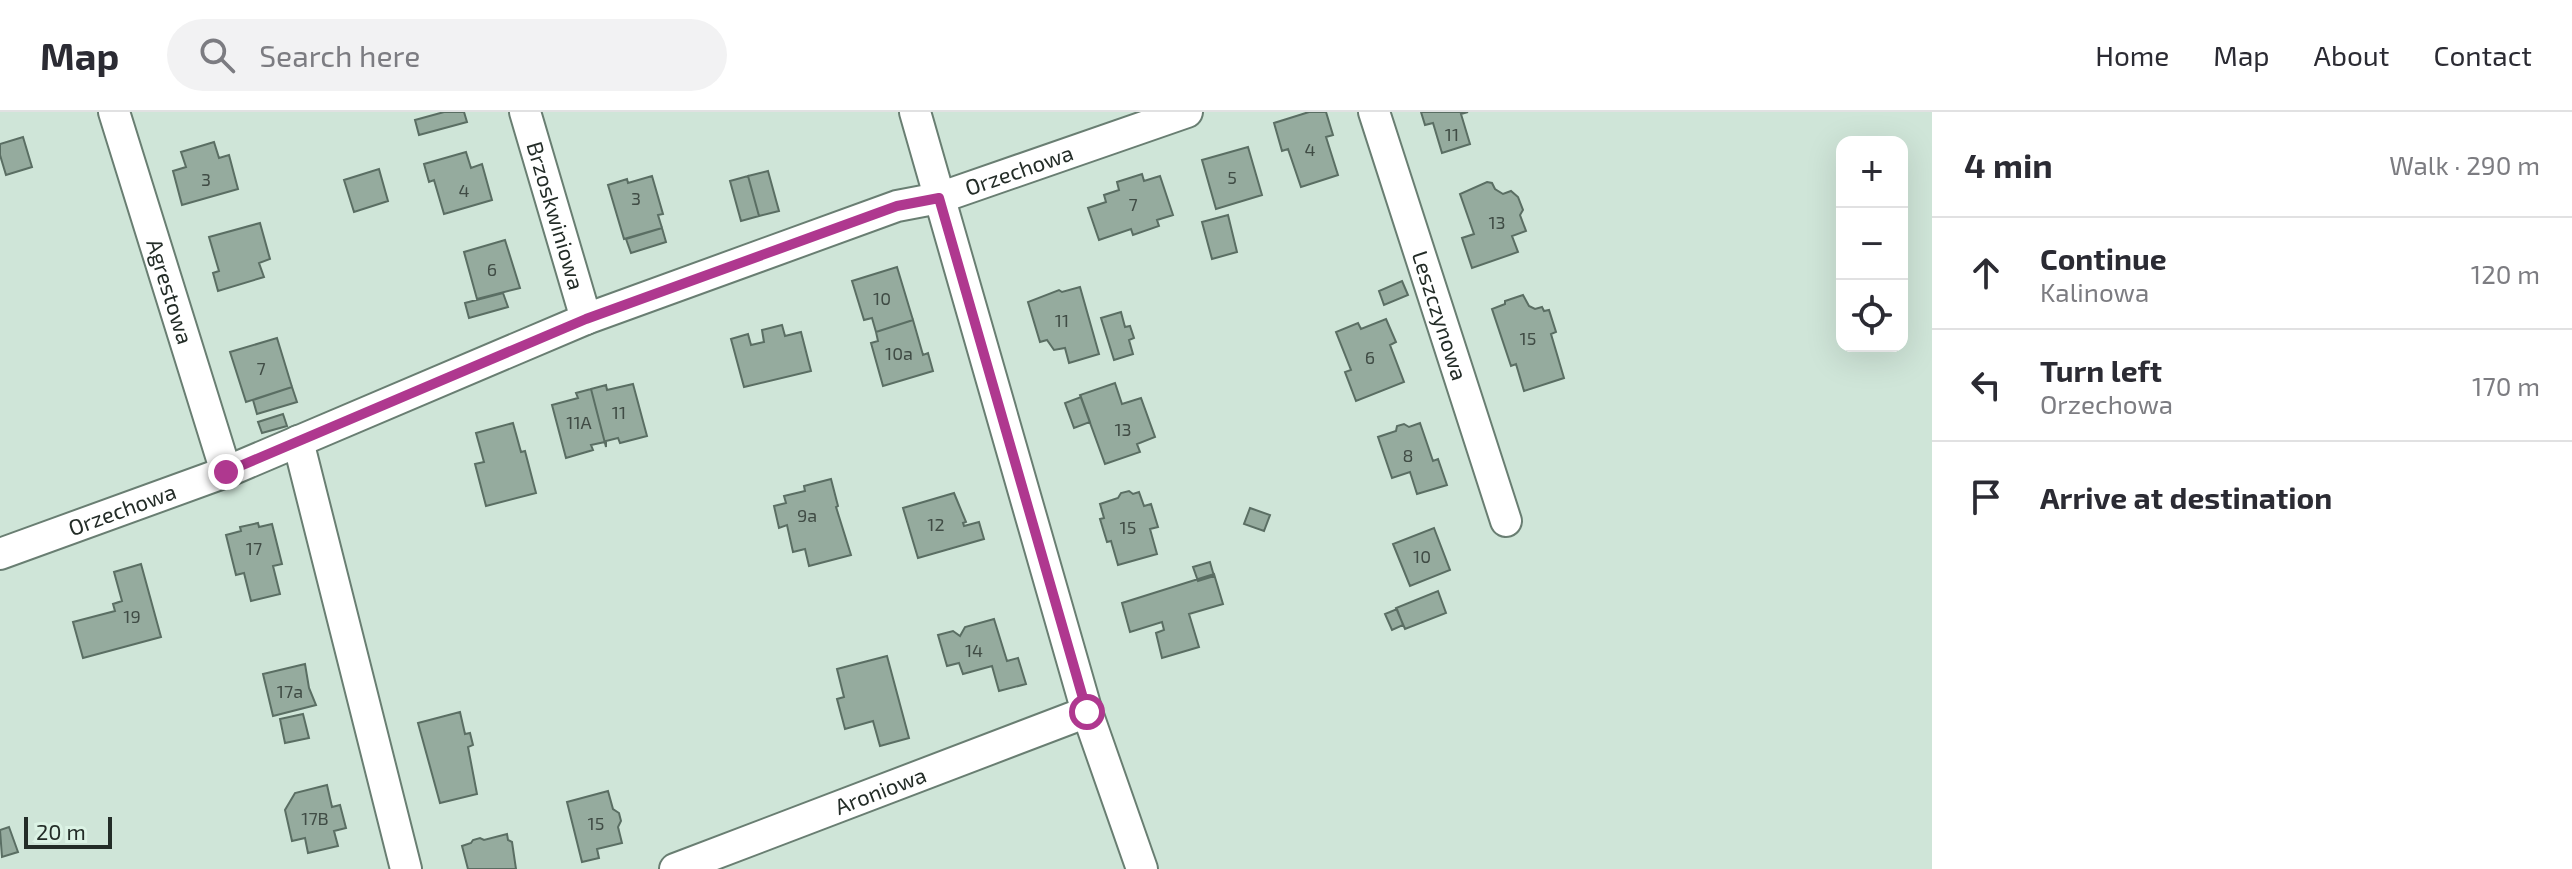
<!DOCTYPE html>
<meta charset="utf-8">
<style>
:root{--surface:#fff;--page:#f2f2f3;--text:#2b2b33;--muted:#7c7c81;--line:#e1e1e2}
body{margin:0;font-family:"Exo 2",sans-serif;background:var(--page);color:var(--text)}
.controls{position:absolute;right:24px;top:24px;display:grid;overflow:hidden;border-radius:16px;box-shadow:0 8px 32px #0002}
.controls button{width:72px;height:72px;display:grid;place-items:center;padding:0;border:0;border-bottom:2px solid var(--line);background:var(--surface);color:var(--text);font:40px sans-serif}
.scale{position:absolute;left:24px;bottom:20px;width:88px;box-sizing:border-box;padding-left:8px;border:4px solid #232c27;border-top:0;font-size:22px;line-height:28px;white-space:nowrap;color:#232c27;-webkit-text-stroke:6px #dcf3e5;paint-order:stroke}
.stop{position:absolute;width:24px;height:24px;margin:-18px;border:6px solid #af388f;border-radius:50%;background:#fff}
.stop.end{background:#af388f;border-color:#fff;box-shadow:0 2px 8px #0008}
.list{margin:0;padding:0;list-style:none}
h2{display:flex;justify-content:space-between;align-items:center;height:104px;margin:0;padding:0 32px;font-size:34px}
h2 small{font-size:26px;font-weight:400;color:var(--muted)}
.list li{display:grid;grid-template-columns:52px 1fr auto;gap:24px;align-items:center;box-sizing:border-box;height:112px;padding:0 32px;border-top:2px solid var(--line)}
.list b{display:block;font-size:30px;white-space:nowrap}
.list p{margin:0;font-size:26px;white-space:nowrap;color:var(--muted)}
.list em{font-size:26px;font-style:normal;color:var(--muted)}
.icon{flex:none;width:44px;height:44px;fill:none;stroke:currentColor;stroke-width:2;stroke-linecap:round;stroke-linejoin:round}
.map{position:relative;flex:none;width:1932px;height:757px;overflow:hidden}
header{display:flex;align-items:center;gap:48px;box-sizing:border-box;height:112px;padding:0 40px;background:var(--surface);border-bottom:2px solid var(--line)}
header strong{font-size:38px}
nav{display:flex;gap:44px;margin-inline-start:auto;font-size:28px}
.search{width:560px;height:72px;background:var(--page);display:flex;align-items:center;gap:20px;box-sizing:border-box;padding:0 28px;border-radius:44px;color:var(--muted);font-size:30px}
main{display:flex}
aside{flex:1;background:var(--surface)}
.map>svg:first-child{display:block}
.building{fill:#95ab9e;stroke:#5a6e63;stroke-width:2}
.lines{fill:none;stroke-linecap:round;stroke-linejoin:round}
.minor-casing{stroke:#697e72;stroke-width:34}
.minor{stroke:#fff;stroke-width:30}
.route{stroke:#af388f;stroke-width:10}
.labels{text-anchor:middle;stroke-width:6;stroke-linejoin:round;paint-order:stroke}
.number-label{font-size:18px;fill:#404c45}
.street-label{font-size:22px;fill:#232c27;stroke:#dcf3e5}
</style>
<header>
<strong>Map</strong>
<div class="search"><svg class="icon" aria-label="search" viewBox="0 0 24 24"><circle cx="10" cy="10" r="6"/><path d="M15 15l6 6"/></svg>Search here</div>
<nav><a>Home</a><a>Map</a><a>About</a><a>Contact</a></nav>
</header>
<main>
<div class="map">
<svg width="1932" height="757" viewBox="0 0 1932 757">
<rect width="100%" height="100%" fill="#cfe5d8"/>
<path class="building" d="M444,0H464L467,10L419,23L415,8Z
M1309,0H1326L1333,23L1326,25L1338,63L1301,75L1288,37L1282,39L1274,11Z
M1421,0H1468L1461,2L1470,32L1442,41L1433,11L1425,13Z
M23,25L32,55L6,63L0,43V32Z
M214,30L219,46L229,43L238,77L182,93L173,59L186,55L181,40Z
M1248,35L1262,83L1216,97L1202,48Z
M466,40L471,56L482,52L492,88L444,102L434,68L429,70L424,52Z
M379,57L388,89L354,100L344,68Z
M768,59L779,99L759,104L748,64Z
M1142,62L1144,69L1160,64L1173,103L1157,108L1159,114L1133,123L1131,117L1099,128L1088,96L1106,90L1104,83L1119,78L1117,70Z
M652,64L663,102L658,103L662,116L624,127L608,73L627,67L628,71Z
M748,64L759,104L741,109L730,69Z
M1487,70L1492,71L1495,77L1503,82L1511,79L1518,85L1523,98L1520,103L1526,119L1512,124L1518,140L1472,156L1462,126L1474,122L1460,82Z
M1228,103L1237,140L1212,147L1202,110Z
M260,111L270,147L259,151L264,165L218,179L213,161L219,159L209,125Z
M662,116L666,130L631,141L626,127Z
M505,128L520,176L477,187L464,140Z
M897,155L913,208L876,220L872,206L864,208L852,169Z
M1402,169L1408,183L1384,193L1379,179Z
M1080,175L1099,242L1069,251L1065,236L1054,238L1047,228L1040,230L1028,190L1059,178L1062,180Z
M503,181L508,195L469,206L465,191Z
M1523,183L1529,194L1535,197L1542,195L1544,199L1549,198L1556,220L1551,222L1564,266L1524,279L1516,252L1511,254L1492,197L1505,192V189Z
M1121,200L1125,215L1130,214L1134,226L1129,228L1133,242L1114,248L1101,206Z
M1386,207L1396,230L1390,233L1404,270L1356,289L1345,260L1351,258L1336,220L1358,211L1361,217Z
M913,208L923,243L928,241L933,259L883,274L871,231L878,229L876,220Z
M782,213L785,224L801,220L811,259L744,275L731,227L748,222L751,233L764,230L762,218Z
M277,226L292,275L246,290L230,240Z
M1115,271L1122,292L1141,286L1155,325L1137,332L1140,340L1105,352L1080,283Z
M633,272L647,324L620,331L618,326L606,329V335L591,277L606,273L607,278Z
M292,275L297,290L257,302L253,288Z
M591,277L606,335L605,330L591,333L593,338L566,346L552,293L578,286L576,281Z
M1081,285L1090,310L1074,316L1065,291Z
M283,302L287,314L262,321L258,310Z
M513,311L521,340L525,339L536,381L486,394L475,352L484,350L476,321Z
M1420,311L1433,349L1438,347L1447,373L1417,382L1410,360L1392,366L1378,325L1396,319L1397,314L1404,312L1409,315Z
M831,367L838,394L836,395L851,443L809,454L805,437L793,440L787,413L779,416L774,394L786,391L784,384L805,379L804,374Z
M1129,379L1133,382L1139,380L1144,394L1151,392L1158,415L1150,417L1157,442L1118,453L1111,429L1107,430L1100,407L1104,406L1100,392L1118,386L1121,381Z
M954,381L966,410L963,411L964,414L979,410L984,427L918,446L903,396Z
M1250,396L1270,403L1264,419L1244,412Z
M258,411L259,415L272,412L282,452L273,454L280,482L251,489L244,461L236,463L226,423L241,419L240,415Z
M1434,416L1450,458L1410,474L1393,432Z
M1210,450L1214,464L1198,469L1193,455Z
M141,452L161,525L83,546L73,510L115,499L113,492L122,489L114,460Z
M1214,462L1223,492L1189,502L1199,535L1162,546L1156,521L1164,518L1162,510L1130,520L1122,491Z
M1438,479L1446,501L1405,517L1396,496Z
M1397,497L1403,513L1392,518L1385,502Z
M994,507L1007,549L1018,546L1026,572L999,579L992,554L963,562L959,551L947,554L938,523L953,519L960,524L965,515Z
M887,544L909,626L880,634L873,609L845,617L837,587L844,585L837,557Z
M305,552L309,576L316,593L273,604L263,562Z
M460,600L465,622L470,621L473,633L468,635L477,682L440,691L418,611Z
M303,602L309,626L285,631L280,607Z
M327,673L332,695L340,693L346,716L334,719L338,734L308,741L305,726L292,729L285,698L295,681Z
M608,679L613,697L619,701L621,709L618,715L622,731L597,737L599,746L582,750L567,690Z
M9,715L18,740L2,745L0,718Z
M507,722L508,728L512,730L516,757H468L462,734L471,731L473,728L480,726L484,728Z"/>
<g class="lines">
<defs>
<g id="minor">
<path id="s1" d="M114,0L226,360"/>
<path id="s2" d="M525,0L586,207"/>
<path d="M915,0L1087,600L1142,757"/>
<path id="s3" d="M1374,0L1506,409"/>
<path d="M298,329L406,757"/>
<path id="s4" d="M0,442L226,360L586,207L897,94L939,86L1187,0"/>
<path id="s5" d="M675,757L1087,600"/>
</g>
</defs>
<use href="#minor" class="minor-casing"/>
<use href="#minor" class="minor"/>
</g>
<g class="lines">
<path class="route" d="M226,360L586,207L897,94L939,86L1087,600"/>
</g>
<g class="labels">
<g class="number-label">
<text x="1452" y="29">11</text>
<text x="1310" y="44">4</text>
<text x="1232" y="72">5</text>
<text x="206" y="74">3</text>
<text x="464" y="85">4</text>
<text x="636" y="93">3</text>
<text x="1133" y="99">7</text>
<text x="1497" y="117">13</text>
<text x="492" y="164">6</text>
<text x="882" y="193">10</text>
<text x="1062" y="215">11</text>
<text x="1528" y="233">15</text>
<text x="899" y="248">10a</text>
<text x="1370" y="252">6</text>
<text x="261" y="263">7</text>
<text x="619" y="307">11</text>
<text x="579" y="317">11A</text>
<text x="1123" y="324">13</text>
<text x="1408" y="350">8</text>
<text x="807" y="410">9a</text>
<text x="936" y="419">12</text>
<text x="1128" y="422">15</text>
<text x="254" y="443">17</text>
<text x="1422" y="451">10</text>
<text x="132" y="511">19</text>
<text x="974" y="545">14</text>
<text x="290" y="586">17a</text>
<text x="315" y="713">17B</text>
<text x="596" y="718">15</text>
</g>
<g class="street-label">
<text dy="8" stroke="none"><textPath href="#s4" startOffset="1090">Orzechowa</textPath></text>
<text dy="8" stroke="none"><textPath href="#s2" startOffset="108">Brzoskwiniowa</textPath></text>
<text dy="8" stroke="none"><textPath href="#s1" startOffset="188">Agrestowa</textPath></text>
<text dy="8" stroke="none"><textPath href="#s3" startOffset="214">Leszczynowa</textPath></text>
<text dy="8" stroke="none"><textPath href="#s4" startOffset="130">Orzechowa</textPath></text>
<text dy="8" stroke="none"><textPath href="#s5" startOffset="220">Aroniowa</textPath></text>
</g>
</g>
</svg>
<div class="controls">
<button>+</button>
<button>−</button>
<button><svg class="icon" aria-label="locate" viewBox="0 0 24 24"><circle cx="12" cy="12" r="6"/><path d="M12 2v4M12 18v4M2 12h4M18 12h4"/></svg></button>
</div>
<div class="scale">20 m</div>
<div class="stop" style="left:1087px;top:600px"></div>
<div class="stop end" style="left:226px;top:360px"></div>
</div>
<aside>
<h2>4 min<small>Walk · 290 m</small></h2>
<ul class="list">
<li><svg class="icon" aria-label="ahead" viewBox="0 0 24 24"><path d="M12 20V5M6 11l6-6 6 6"/></svg><div><b>Continue</b><p>Kalinowa</p></div><em>120 m</em></li>
<li><svg class="icon" aria-label="left" viewBox="0 0 24 24"><path d="M17 20v-9H6M10 6l-5 5 5 5"/></svg><div><b>Turn left</b><p>Orzechowa</p></div><em>170 m</em></li>
<li><svg class="icon" aria-label="arrive" viewBox="0 0 24 24"><path d="M6 21V4h12l-3 4 3 4H6"/></svg><div><b>Arrive at destination</b></div></li>
</ul>
</aside>
</main>
